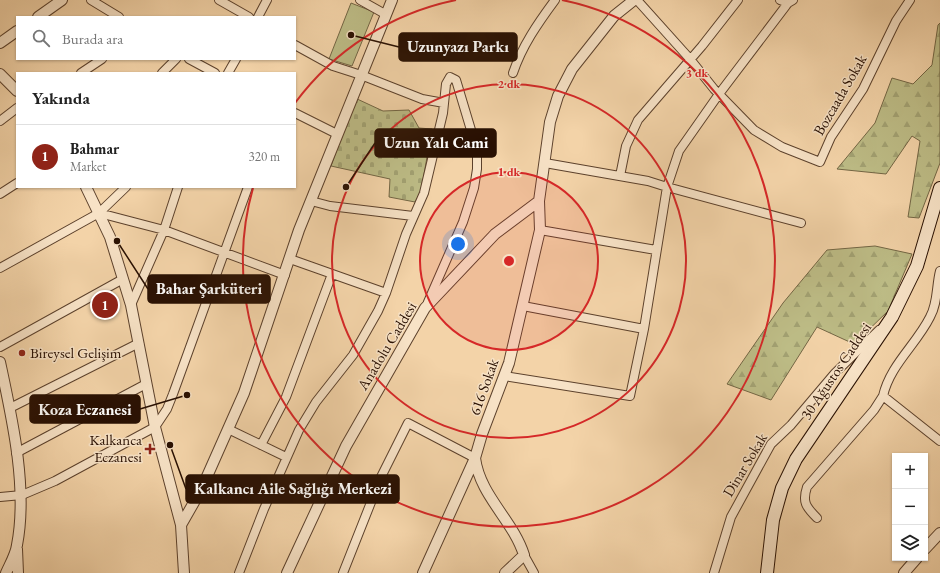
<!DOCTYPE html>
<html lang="tr">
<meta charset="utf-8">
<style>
:root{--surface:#fff;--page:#f2f2f2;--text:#222;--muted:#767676;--line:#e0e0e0;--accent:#8f2418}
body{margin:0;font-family:"EB Garamond",serif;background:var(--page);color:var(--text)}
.controls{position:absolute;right:12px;bottom:12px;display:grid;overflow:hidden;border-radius:0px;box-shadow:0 1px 3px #0004}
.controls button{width:36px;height:36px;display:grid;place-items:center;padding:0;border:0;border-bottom:1px solid var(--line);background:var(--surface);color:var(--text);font:20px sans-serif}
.you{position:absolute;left:458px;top:244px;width:14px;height:14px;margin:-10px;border:3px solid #fff;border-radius:50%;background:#1a73e8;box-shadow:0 0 0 6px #1a73e833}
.badge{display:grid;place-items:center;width:26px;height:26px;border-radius:50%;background:var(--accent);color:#fff;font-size:13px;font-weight:700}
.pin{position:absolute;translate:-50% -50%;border:2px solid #fff;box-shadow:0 1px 4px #0006}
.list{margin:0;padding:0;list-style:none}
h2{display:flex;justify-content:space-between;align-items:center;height:52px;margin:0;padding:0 16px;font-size:17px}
h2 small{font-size:13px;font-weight:400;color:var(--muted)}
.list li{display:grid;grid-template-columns:26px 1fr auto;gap:12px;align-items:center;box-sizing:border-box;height:64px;padding:0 16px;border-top:1px solid var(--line)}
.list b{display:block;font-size:15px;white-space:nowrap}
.list p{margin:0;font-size:13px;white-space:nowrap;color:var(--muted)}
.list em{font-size:13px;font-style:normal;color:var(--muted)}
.icon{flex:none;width:22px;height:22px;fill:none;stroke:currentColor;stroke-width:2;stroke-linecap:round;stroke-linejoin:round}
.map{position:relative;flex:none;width:940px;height:573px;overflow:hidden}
.search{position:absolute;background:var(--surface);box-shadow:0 1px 3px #0004;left:16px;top:16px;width:280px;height:44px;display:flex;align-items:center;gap:10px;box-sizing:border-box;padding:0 14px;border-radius:0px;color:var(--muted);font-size:15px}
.panel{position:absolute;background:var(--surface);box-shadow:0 1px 3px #0004;left:16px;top:72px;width:280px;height:116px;border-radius:0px}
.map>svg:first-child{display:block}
.forest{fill:url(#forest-firs);stroke:#736644}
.cemetery{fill:url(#cemetery-stones);stroke:#736644}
.park{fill:#bdbc86;stroke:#736644}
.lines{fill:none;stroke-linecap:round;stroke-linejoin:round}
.minor-casing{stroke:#5c412c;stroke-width:10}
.tertiary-casing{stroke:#5c412c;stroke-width:12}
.secondary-casing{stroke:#291002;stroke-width:14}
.minor{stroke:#f7e2c6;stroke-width:8}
.tertiary{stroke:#f7e2c6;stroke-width:10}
.secondary{stroke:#f7e2c6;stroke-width:12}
.ring{fill:none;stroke:#d62828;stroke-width:2}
.poi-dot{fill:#8f2418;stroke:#f7e2c6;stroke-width:1.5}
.labels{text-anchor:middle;stroke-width:3;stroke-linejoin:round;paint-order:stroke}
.street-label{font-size:15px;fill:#291002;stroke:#f7e2c6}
.poi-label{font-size:15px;fill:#291002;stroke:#f7e2c6;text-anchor:start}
.centre{fill:#d62828;stroke:#f7e2c6;stroke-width:2}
.ring-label{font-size:12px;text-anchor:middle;font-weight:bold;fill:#d62828;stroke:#f7e2c6;stroke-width:3;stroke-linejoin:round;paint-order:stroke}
.leader{fill:none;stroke:#291002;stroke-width:1.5}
.callout-dot{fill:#291002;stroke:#f7e2c6;stroke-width:1.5}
.callout{fill:#291002;stroke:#291002;stroke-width:1.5}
.callout-label{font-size:16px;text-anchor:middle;font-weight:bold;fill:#fff}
</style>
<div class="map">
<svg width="940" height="573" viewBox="0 0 940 573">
<defs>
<pattern id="forest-firs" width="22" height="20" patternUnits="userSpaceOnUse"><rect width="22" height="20" fill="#bdbc86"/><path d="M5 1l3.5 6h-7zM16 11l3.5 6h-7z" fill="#a2a172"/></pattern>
<pattern id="cemetery-stones" width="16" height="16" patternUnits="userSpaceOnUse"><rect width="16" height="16" fill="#bdbc86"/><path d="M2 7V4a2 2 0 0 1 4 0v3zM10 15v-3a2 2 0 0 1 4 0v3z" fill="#a2a172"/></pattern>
</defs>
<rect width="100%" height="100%" fill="#f3d3a8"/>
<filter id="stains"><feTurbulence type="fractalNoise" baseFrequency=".005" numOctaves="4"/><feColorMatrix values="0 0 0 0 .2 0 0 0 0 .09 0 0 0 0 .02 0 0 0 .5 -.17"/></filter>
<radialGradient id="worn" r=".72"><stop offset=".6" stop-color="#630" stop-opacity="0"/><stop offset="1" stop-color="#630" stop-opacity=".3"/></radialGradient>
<path class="forest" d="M940,23V163L919,218L908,217L920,141L912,136L886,174L837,169L875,123L892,78L913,84L932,65L938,25Z
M875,246L912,254L888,311L854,344L817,327L771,400L727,384L783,303L827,250Z"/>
<path class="cemetery" d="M355,98L383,111L409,110L419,128L432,129L421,191L415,202L389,197L390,179L331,166Z"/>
<path class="park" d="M351,3L374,12L352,66L329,59Z"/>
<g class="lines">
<defs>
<path id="minor" d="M91,0L119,17
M219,0L249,17
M360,0L385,14
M637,0L690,59L714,89L754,130L782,147L820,162L831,137L863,89L896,21L910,0
M780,0L788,3
M793,0L788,3L719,94L679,151L667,187L801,223
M258,17L267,0
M295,45L333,66L361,75L422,99L444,103
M189,59L215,73
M81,73L102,59
M162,73L176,59
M228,73L236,59
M513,73C522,46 538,23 555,0
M295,113L337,134
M0,121L17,108
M620,176L626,146L638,120L702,46L738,0
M0,194L17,183
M311,201L330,206L413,216
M99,213L126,187
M540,230L656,250
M290,259L386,293
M0,268L99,213L164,230L285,275
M940,271C936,286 938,303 930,317C916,345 890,365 883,396L940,441
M131,305L164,230L178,187
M523,306L644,329L667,187L648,181L545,163
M0,347L123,279
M504,376L630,396L644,329
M10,408L139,343
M228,429L286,457
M261,445L286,397L332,274
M16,453L146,384
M0,497L22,495L55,481L155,427L167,409L173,394L248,187
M817,518C806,507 802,502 807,487L874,410L883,396
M524,555L534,573
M239,573L264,509L299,430L316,402L353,355L378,311L386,293L406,234L424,193L443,113L446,84L450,77L456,80L477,150V169L474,188L463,222L428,302
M343,573L381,477L408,423L475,458
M714,573L731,517L771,444L791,425L835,373L879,330"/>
<path id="tertiary" d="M38,17L62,0
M0,43L17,31
M0,74L17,91
M86,187L110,237L131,305L155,427L181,525L184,573
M0,362C12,418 28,488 17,545C16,554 10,564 6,573
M475,458C480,496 513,520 524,555L505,573
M181,525L201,490L244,393L299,230L392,0
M17,549L18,573
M925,549L940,533
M287,573L346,446L425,308L495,234L539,201
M423,573L475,458L482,434L509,363L540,230L539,201L550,122L558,96L572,69L614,16L634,0
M904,573L917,558"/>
<path id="secondary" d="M767,573L773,520L782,488L796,459L892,317L917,266L940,188"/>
</defs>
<use href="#minor" class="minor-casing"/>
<use href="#tertiary" class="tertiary-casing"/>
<use href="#secondary" class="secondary-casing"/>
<use href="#minor" class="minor"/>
<use href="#tertiary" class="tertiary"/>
<use href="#secondary" class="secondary"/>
</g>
<circle cx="509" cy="261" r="89" fill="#d62828" fill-opacity=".12"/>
<g class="ring">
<circle cx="509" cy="261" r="89"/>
<circle cx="509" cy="261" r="177"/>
<path d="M295 103A266 266 0 0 1 456 0M562 0A266 266 0 1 1 253 188"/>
</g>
<g class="poi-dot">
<circle cx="22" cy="353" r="4"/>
<path d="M148 443h4v4h4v4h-4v4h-4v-4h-4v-4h4z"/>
</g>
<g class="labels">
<g class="street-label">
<text transform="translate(840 95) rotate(-60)" y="5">Bozcaada Sokak</text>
<text transform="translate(387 346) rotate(-59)" y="5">Anadolu Caddesi</text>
<text transform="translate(836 371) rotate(-56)" y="5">30 Ağustos Caddesi</text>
<text transform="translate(484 387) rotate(-70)" y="5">616 Sokak</text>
<text transform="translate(745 465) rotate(-59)" y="5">Dinar Sokak</text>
</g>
<g class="poi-label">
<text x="30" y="358">Bireysel Gelişim</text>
<text x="142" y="445" text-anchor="end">Kalkanca<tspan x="142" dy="17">Eczanesi</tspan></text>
</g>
</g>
<circle cx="509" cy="261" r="6" class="centre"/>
<g class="ring-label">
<text x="697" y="77">3 dk</text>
<text x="509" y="88">2 dk</text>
<text x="509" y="176">1 dk</text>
</g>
<path class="leader" d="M351 35L399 47M346 187L375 143M117 241L148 289M187 395L140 409M170 445L186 489"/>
<g class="callout-dot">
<circle cx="351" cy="35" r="4"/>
<circle cx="346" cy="187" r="4"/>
<circle cx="117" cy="241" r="4"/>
<circle cx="187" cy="395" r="4"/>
<circle cx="170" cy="445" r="4"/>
</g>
<g class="callout">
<rect x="399" y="33" width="118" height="28" rx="4"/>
<rect x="375" y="129" width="121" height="28" rx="4"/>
<rect x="148" y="275" width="122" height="28" rx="4"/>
<rect x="30" y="395" width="110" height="28" rx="4"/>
<rect x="186" y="475" width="213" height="28" rx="4"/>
</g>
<g class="callout-label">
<text x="458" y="52">Uzunyazı Parkı</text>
<text x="436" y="148">Uzun Yalı Cami</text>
<text x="209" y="294">Bahar Şarküteri</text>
<text x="85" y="415">Koza Eczanesi</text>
<text x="293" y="494">Kalkancı Aile Sağlığı Merkezi</text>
</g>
<rect width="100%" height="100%" filter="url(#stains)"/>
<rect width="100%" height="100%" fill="url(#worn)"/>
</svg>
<div class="controls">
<button>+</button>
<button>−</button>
<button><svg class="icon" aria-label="layers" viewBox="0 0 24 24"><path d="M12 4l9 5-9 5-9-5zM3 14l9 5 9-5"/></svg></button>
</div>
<div class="you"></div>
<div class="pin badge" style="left:105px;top:305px">1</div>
<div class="search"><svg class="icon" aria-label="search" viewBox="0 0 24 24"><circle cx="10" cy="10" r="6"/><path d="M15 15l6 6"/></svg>Burada ara</div>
<section class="panel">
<h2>Yakında<small></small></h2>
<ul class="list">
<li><span class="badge">1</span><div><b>Bahmar</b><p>Market</p></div><em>320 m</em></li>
</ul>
</section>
</div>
